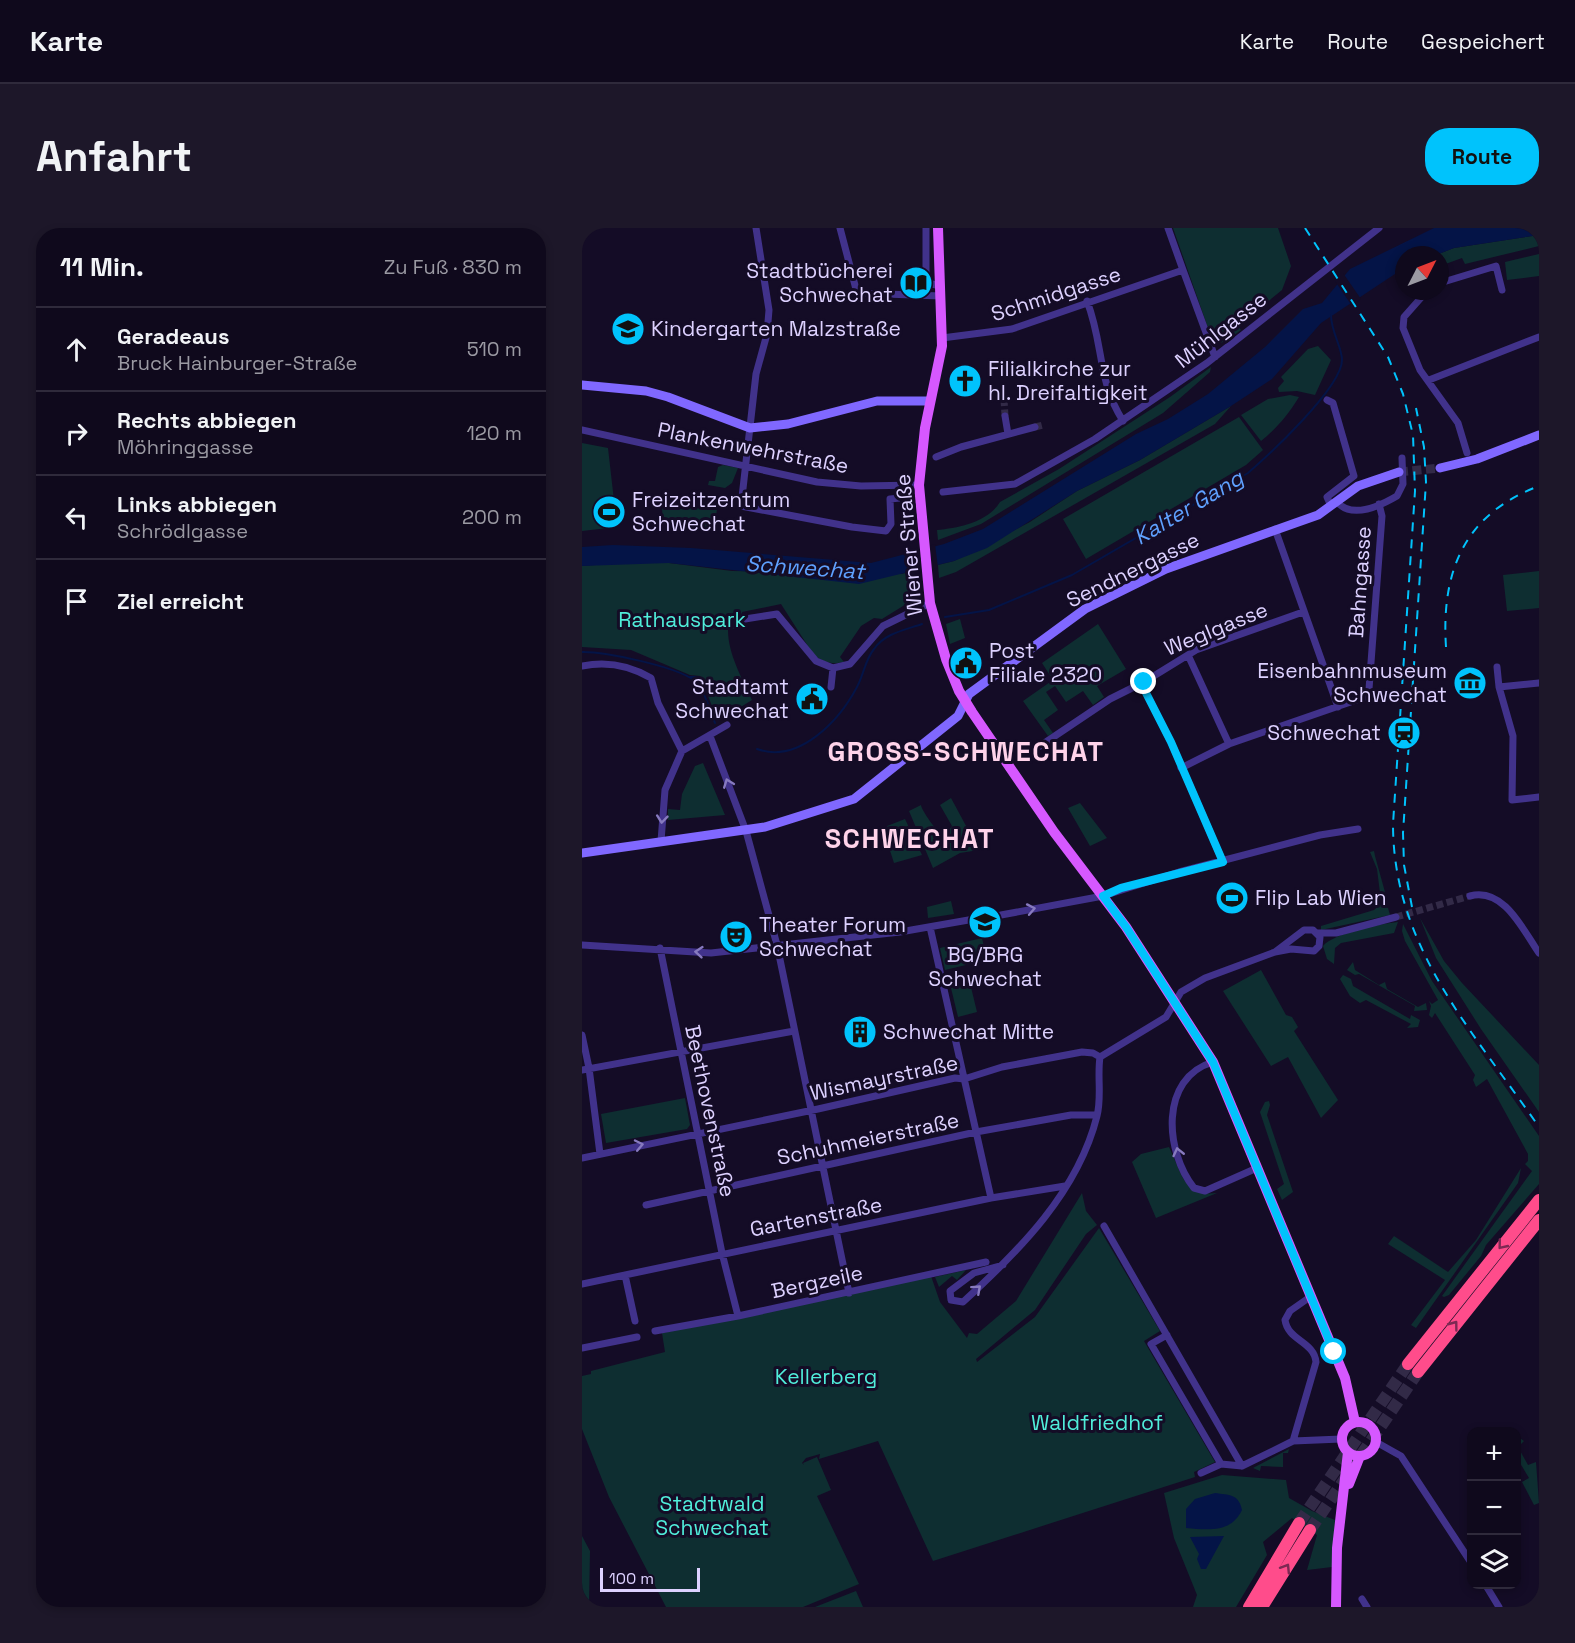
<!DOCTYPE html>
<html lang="de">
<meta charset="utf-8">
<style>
:root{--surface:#0f091c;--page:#1d1729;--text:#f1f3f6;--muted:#9b9aa3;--line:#2f2a3b;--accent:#00c3fc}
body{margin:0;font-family:"Space Grotesk",sans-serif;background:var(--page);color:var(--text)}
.controls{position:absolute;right:18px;bottom:18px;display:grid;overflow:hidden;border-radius:12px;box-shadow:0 3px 9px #0003}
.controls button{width:54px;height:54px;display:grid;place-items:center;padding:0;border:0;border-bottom:2px solid var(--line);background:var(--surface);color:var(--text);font:30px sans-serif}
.compass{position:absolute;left:813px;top:18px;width:54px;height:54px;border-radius:50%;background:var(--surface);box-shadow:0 3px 9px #0003;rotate:48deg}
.scale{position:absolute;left:18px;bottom:15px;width:100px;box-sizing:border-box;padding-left:6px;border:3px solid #ddd1ff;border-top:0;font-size:16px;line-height:21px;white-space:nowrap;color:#ddd1ff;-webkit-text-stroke:4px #140c26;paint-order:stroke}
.stop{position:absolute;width:18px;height:18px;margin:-14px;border:4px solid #00c3fc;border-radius:50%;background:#fff}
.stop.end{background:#00c3fc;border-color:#fff;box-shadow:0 2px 6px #0008}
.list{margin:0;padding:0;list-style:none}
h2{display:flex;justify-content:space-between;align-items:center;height:78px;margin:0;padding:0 24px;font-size:26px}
h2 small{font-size:20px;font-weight:400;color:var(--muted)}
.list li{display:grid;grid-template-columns:39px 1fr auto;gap:18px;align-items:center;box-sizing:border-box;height:84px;padding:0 24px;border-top:2px solid var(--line)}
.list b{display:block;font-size:22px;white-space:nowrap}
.list p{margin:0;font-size:20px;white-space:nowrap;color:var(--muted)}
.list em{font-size:20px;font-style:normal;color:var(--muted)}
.icon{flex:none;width:33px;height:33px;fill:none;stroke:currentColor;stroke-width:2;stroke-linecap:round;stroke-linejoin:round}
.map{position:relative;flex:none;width:957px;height:1379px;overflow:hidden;border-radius:24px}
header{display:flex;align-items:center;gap:36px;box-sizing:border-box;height:84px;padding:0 30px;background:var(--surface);border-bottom:2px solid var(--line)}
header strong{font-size:28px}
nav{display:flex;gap:33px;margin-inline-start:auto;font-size:21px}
.intro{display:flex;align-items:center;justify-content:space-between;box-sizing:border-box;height:144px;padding:0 36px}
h1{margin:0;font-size:42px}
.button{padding:15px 27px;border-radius:24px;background:var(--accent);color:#111;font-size:21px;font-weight:700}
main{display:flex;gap:36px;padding:0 36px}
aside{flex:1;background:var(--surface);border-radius:24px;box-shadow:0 3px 9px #0003}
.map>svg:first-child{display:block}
.green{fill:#0e2e31}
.water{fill:#041447}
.pier{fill:#140c26}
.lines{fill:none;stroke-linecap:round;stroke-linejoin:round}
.stream{stroke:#041447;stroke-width:2}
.street-tunnel{stroke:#322a47;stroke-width:7;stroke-dasharray:7 3.5;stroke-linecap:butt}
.secondary-tunnel{stroke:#322a47;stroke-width:9;stroke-dasharray:9 4.5;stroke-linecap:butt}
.highway-tunnel{stroke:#322a47;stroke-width:12;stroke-dasharray:12 6;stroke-linecap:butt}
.street{stroke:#41328b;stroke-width:7}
.secondary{stroke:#8068ff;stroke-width:9}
.primary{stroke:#d658ff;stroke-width:10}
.highway{stroke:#ff4c8b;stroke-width:12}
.rail{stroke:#00c3fc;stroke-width:2;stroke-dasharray:9 8;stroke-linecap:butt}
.oneway{stroke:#877abf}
.oneway2{stroke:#7e2953}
.route{stroke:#00c3fc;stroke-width:8}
.labels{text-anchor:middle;stroke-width:6;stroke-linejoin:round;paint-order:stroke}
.poi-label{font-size:21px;fill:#ddd1ff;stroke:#140c26;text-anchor:start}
.street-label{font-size:21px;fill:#ddd1ff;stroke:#140c26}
.park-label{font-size:21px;fill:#50edda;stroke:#140c26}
.water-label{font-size:22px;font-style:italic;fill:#5fa1ff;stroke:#140c26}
.district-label{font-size:27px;font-weight:bold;letter-spacing:1.5px;fill:#ffd3ea;stroke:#140c26}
</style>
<header>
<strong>Karte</strong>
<nav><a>Karte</a><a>Route</a><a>Gespeichert</a></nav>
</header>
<div class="intro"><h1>Anfahrt</h1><a class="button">Route</a></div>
<main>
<aside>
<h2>11 Min.<small>Zu Fuß · 830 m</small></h2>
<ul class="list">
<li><svg class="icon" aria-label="ahead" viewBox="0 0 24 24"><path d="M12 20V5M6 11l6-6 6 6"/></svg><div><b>Geradeaus</b><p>Bruck Hainburger-Straße</p></div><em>510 m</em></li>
<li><svg class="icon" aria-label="right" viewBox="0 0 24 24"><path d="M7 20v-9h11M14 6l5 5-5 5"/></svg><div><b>Rechts abbiegen</b><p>Möhringgasse</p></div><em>120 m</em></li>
<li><svg class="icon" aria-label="left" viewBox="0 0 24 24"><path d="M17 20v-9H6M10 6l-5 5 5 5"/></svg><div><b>Links abbiegen</b><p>Schrödlgasse</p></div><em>200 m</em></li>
<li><svg class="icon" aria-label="arrive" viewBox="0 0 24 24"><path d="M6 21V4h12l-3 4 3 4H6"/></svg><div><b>Ziel erreicht</b></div></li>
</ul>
</aside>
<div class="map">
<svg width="957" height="1379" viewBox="0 0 957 1379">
<rect width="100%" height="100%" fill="#140c26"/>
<path class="green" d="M591,0H696L709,38L700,62L656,98L659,102L644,113L632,117Z
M957,7V18L883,36L880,30L858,38V27H854L872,20Z
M957,26V48L925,52L923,34Z
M736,118L749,132L733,167L715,163L697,164L696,160L702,153L699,149L726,121Z
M629,139L628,144L581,185L399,296L356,312L355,302C377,300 406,294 418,274L477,241L588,169Z
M708,167L717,169C706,187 695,200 679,213L659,187L686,171Z
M649,178L633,196L374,344L357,350L356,337L372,333L448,294L495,263L558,232Z
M657,189L681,222L664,237L504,331L481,291Z
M0,215L26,220L35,299L0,303Z
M141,237L156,240L150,255L143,260L126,257L127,253H133L136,239Z
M85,273L130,275L135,281L133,295L127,299L81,297L80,279Z
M37,335H87L150,343L319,346L332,343L334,370L300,391L292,390L279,398L258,429L262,434C250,437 240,434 231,426L199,376L160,384L163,399L146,402C146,426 160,450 170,472L136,493L118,448L108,447L49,422L0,419V338Z
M957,343V380L925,383L921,347Z
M378,391L383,410L368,416L364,396Z
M516,396L544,441L515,458L522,469L511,477L501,463L484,474L473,458L464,464L476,482L462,492L471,505L466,508L441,473L471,452L460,435Z
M121,535L143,587L86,592V581L98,582L100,566L113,538Z
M369,570L397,622L378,625L351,640L327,583L339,577C339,581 355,606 363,608L370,598L358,577Z
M498,575L525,610L508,618L486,580Z
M323,591L340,627L312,635L303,607L308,606L305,598Z
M792,623L793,628L806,675L799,673L795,641L788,624Z
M369,673L372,686L346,690L345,679Z
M798,677L806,680L808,687L739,702V698L792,682Z
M838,690L862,733L880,755L957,837V884L899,801L854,730Z
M816,694L812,705L759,715L753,720L752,736L745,731L741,718C752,705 798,696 816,694Z
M821,696L850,753L957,908V956L904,1017L899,1028L867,1067L862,1069L860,1068L950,943L943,936L946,933V926L905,851L894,859L891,852L893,847L853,785L850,790L847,787L849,778L847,773L850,776L856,772L823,713L820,703Z
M400,710L405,732L363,742L358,720Z
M771,734L773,742L797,757L803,754L805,761L836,779L844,775L845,782L832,783L833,778L777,746L773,747L765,742Z
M679,742L704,787L710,789L716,799L712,803L756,872L739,890L706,829L689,838L641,763Z
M761,747L769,751L771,758L828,791L829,787L838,792L836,799L825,800L829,796L784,772L778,775L768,768L758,751Z
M388,755L395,784L376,789L369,760Z
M103,870L108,897L105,901L24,915L19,886Z
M687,873L688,877L685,887L711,964L700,972L695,961L702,956L678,884L683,874Z
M587,919C600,945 601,969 635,965L574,990L550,934L559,926Z
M939,940L936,955L834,1100L829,1097L863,1052L806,1016L812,1008L866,1044L894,1012Z
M500,965L504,983L515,997L504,1006L453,1082L394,1131L395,1134L453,1089L517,1000L578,1103L562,1113L633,1234L612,1244L613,1249L351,1333L296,1213L237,1231L238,1226L224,1230L220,1235L222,1237L221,1235L235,1229L249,1262L235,1268L277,1356L221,1379H84L27,1269L0,1201V1148L9,1146V1143L83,1124L80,1105L349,1048L358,1074L385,1110L387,1105L395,1106L434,1073Z
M384,1042L375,1052L370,1048L357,1059L353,1049Z
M935,1208L942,1213L936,1219L946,1237L954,1234L957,1275L952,1277L940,1254L947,1250L935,1230Z
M707,1221L706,1225H701V1239L679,1238L678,1243L671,1240Z
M640,1247L704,1252L707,1270L730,1283L753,1292L750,1339L725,1342L735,1307L710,1290L681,1314L685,1327L654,1379H611L615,1367L592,1310L582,1265Z
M0,1308L8,1323L7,1379H0Z
M274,1363L281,1379H233Z"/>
<path class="water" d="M852,0H957V7L872,20L854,27H822V40L739,95L690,151L649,178L558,232L495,263L405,320L372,333L277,356L87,335L0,338V319L31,317L109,320L289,335L362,316L401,301L554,206L586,191L626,166L683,119L721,81L740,75L768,41Z
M633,1265C647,1267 657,1266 660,1282C649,1305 627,1302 604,1300V1281L613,1271Z
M642,1308L624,1341H619L615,1331L617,1326L608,1309Z"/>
<path class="pier" d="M761,45L779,71L770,78L753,53Z
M353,316L356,340L333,346L331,322Z"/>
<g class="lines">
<path class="stream" d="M363,389L407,382L490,347L666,245C688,226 760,159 760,132C760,119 749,104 749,87
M0,424C21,423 104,440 116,456C124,467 128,482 133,495
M108,449H117L121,454L120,462
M175,521C217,536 257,493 275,459C282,446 283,432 292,421C303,405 323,402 340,396"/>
<path class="street-tunnel" d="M422,171L423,188
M453,199L461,197
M814,689L888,668"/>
<path class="secondary-tunnel" d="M817,244L858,240"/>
<path class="highway-tunnel" d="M717,1295L826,1136
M728,1302L836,1144"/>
<path class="street" d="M174,0L187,82L185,106L174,146L159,278L270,299L304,303L309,296L308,271L318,270
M258,0L275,65L359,68
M344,0V51L346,55L358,58
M601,42L633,129
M858,55L914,38L920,62
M845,63L822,89L821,100L838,142L876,195L885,225
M505,73C522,117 515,152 541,193
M360,110L430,101L601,42L586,0
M847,152L957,109
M745,172L751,175L772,248L745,269L749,278
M423,188L426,206
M0,202L235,254L279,258L337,257
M354,229L379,219L453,199
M361,264L433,256L513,211L625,135L797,0
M755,274C770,291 798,278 815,268L821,256L820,230
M693,301L756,479
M163,391L195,386L234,433L251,440L268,436L301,398L348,375
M606,427L647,516
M0,438C24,433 47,437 69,450L76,475L100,523
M915,439L917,459L931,508L930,572L957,569
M562,454V461L589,514L641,634
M562,454L614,422L721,384
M249,459L251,440
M917,459L957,455
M128,508L164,603L195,717L267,1065
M458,518L528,471L562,454
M599,540L647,516L783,469L787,461L800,288L797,276
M79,613L83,562L100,523L145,497
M888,668C922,659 941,702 957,725
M419,687L521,668L597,644L738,607L776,601
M348,699L409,970
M736,705H754L814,689
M0,717L129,725L318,704L415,687
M78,720L140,1025L156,1088
M0,807L7,840L18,926
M518,829L584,789L599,764L623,750L693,724L709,721L732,723L737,718L738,709L731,702H722L693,724
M631,834C577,850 583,924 612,960L623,963L675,940
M0,842L212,803
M0,930L236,881L373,850L382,851L420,839L500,824L511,825L518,829
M64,977L394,904L489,887H515
M522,998L660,1238
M421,1037L392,1045L368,1063L369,1072L381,1074C437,1023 496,964 515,888C520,868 515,849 518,829
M43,1047L53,1093
M0,1056L409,970L483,958
M73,1103L156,1088L404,1034
M585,1107L569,1116L639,1236
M0,1120L55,1109
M711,1213L734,1134C732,1113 706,1113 703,1092L708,1083L728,1069
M794,1214L819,1228L890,1336
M619,1245L639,1236L660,1238L711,1213L759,1211
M903,1356L917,1379
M780,1371L785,1379"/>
<path class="secondary" d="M0,157L64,163L86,169L168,200L206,196L295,173H348
M858,240L895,231L957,207
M0,625L183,599L272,571L376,488L387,466L503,381L584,341L736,287L776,258L817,244"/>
<path class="primary" d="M356,0L360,118L343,200L337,257L348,375L364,431L377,463L390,484L472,604L544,699L631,834L763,1150L773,1194
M760 1211a17 17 0 1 1 34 0a17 17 0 1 1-34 0Z
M767,1256L778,1228
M754,1379L755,1320L766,1224"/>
<path class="highway" d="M826,1136L957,972
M836,1144L957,992
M667,1379L717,1295
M680,1379L728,1302"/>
<path class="rail" d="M723,0L806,129L821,166L831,207L833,263L811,596C811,719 891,803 957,899
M864,419C859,344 882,286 957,258
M830,679L822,637L821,605L844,254L842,219L834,180"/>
</g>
<defs><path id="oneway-chevron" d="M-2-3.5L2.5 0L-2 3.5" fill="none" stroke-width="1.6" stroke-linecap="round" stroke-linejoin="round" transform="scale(1.5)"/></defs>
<g class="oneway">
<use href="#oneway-chevron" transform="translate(146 555) rotate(-111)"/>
<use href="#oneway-chevron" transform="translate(80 591) rotate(96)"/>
<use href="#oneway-chevron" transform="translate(449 681) rotate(-11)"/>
<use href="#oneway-chevron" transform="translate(117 724) rotate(-175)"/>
<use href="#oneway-chevron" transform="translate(57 917) rotate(-12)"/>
<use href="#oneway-chevron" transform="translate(596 924) rotate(-103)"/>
<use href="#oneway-chevron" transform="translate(395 1061) rotate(-42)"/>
</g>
<g class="oneway2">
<use href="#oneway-chevron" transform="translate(920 1017) rotate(129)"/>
<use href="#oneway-chevron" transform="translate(872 1097) rotate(-53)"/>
<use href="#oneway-chevron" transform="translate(704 1340) rotate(-58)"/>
</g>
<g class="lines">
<path class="route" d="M562,454V461L589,514L641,634L539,660L521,668L544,699L631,834L752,1124"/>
</g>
<defs>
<symbol id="library-disc" viewBox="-11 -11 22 22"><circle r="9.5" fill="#00c3fc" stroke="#140c26"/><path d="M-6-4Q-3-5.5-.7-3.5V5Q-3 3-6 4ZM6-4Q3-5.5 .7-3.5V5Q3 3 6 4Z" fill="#111"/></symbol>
<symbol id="school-disc" viewBox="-11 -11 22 22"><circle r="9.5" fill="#00c3fc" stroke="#140c26"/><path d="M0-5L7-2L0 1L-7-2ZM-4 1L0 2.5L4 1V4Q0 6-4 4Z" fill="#111"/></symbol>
<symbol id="church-disc" viewBox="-11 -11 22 22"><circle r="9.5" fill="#00c3fc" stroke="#140c26"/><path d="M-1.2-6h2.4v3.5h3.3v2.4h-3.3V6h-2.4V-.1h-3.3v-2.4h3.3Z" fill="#111"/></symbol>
<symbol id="stadium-disc" viewBox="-11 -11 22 22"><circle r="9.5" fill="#00c3fc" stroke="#140c26"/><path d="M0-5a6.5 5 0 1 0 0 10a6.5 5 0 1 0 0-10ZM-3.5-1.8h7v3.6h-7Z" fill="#111"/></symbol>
<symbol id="civic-disc" viewBox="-11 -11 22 22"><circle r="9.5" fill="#00c3fc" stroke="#140c26"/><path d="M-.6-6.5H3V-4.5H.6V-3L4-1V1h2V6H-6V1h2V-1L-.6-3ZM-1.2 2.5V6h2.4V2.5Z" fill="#111"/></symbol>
<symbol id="museum-disc" viewBox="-11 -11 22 22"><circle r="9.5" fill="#00c3fc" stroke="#140c26"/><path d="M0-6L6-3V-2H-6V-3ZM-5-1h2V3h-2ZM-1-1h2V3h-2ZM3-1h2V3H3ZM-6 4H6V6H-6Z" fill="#111"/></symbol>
<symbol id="station-disc" viewBox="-11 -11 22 22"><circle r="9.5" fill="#00c3fc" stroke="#140c26"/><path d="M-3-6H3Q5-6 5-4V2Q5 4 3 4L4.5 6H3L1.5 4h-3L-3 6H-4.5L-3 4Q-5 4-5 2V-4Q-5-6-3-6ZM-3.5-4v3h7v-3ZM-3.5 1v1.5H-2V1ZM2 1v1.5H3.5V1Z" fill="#111"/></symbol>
<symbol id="theatre-disc" viewBox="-11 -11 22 22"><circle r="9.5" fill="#00c3fc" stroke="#140c26"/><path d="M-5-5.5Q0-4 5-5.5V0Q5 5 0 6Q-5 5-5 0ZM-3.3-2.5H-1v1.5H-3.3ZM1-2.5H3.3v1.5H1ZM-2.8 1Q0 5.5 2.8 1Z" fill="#111"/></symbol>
<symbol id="building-disc" viewBox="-11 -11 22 22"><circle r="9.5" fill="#00c3fc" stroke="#140c26"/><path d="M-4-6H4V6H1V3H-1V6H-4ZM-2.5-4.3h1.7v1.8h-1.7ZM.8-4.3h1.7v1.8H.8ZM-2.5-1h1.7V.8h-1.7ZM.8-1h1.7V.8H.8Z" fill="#111"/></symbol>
</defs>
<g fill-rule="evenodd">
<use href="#library-disc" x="315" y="36" width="38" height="38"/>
<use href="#school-disc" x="27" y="82" width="38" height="38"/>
<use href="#church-disc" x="364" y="134" width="38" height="38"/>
<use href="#stadium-disc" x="8" y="265" width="38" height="38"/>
<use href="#civic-disc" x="365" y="416" width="38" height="38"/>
<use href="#museum-disc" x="869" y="436" width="38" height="38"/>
<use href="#civic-disc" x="211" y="452" width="38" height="38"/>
<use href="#station-disc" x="803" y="486" width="38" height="38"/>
<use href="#stadium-disc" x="631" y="651" width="38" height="38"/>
<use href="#school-disc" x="384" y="675" width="38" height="38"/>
<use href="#theatre-disc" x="135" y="690" width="38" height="38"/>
<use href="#building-disc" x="259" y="785" width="38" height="38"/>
</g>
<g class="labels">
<g class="poi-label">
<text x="311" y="50" text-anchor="end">Stadtbücherei<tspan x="311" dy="24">Schwechat</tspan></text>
<text x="69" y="108">Kindergarten Malzstraße</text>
<text x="406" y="148">Filialkirche zur<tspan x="406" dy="24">hl. Dreifaltigkeit</tspan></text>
<text x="50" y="279">Freizeitzentrum<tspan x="50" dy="24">Schwechat</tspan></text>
<text x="407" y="430">Post<tspan x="407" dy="24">Filiale 2320</tspan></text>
<text x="865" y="450" text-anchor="end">Eisenbahnmuseum<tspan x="865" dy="24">Schwechat</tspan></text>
<text x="207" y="466" text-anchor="end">Stadtamt<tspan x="207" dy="24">Schwechat</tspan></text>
<text x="799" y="512" text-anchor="end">Schwechat</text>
<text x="673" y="677">Flip Lab Wien</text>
<text x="177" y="704">Theater Forum<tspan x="177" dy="24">Schwechat</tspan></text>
<text x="403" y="734" text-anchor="middle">BG/BRG<tspan x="403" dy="24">Schwechat</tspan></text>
<text x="301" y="811">Schwechat Mitte</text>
</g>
<g class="street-label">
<text transform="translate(474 66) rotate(-18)" y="7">Schmidgasse</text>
<text transform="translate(639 102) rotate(-38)" y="7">Mühlgasse</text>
<text transform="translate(171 220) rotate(11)" y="7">Plankenwehrstraße</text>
<text transform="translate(327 317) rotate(-95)" y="7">Wiener Straße</text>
<text transform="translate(551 342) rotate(-26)" y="7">Sendnergasse</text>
<text transform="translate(778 354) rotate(-86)" y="7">Bahngasse</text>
<text transform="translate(634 401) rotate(-22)" y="7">Weglgasse</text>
<text transform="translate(302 850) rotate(-12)" y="7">Wismayrstraße</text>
<text transform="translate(128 883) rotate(78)" y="7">Beethovenstraße</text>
<text transform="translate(286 911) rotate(-12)" y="7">Schuhmeierstraße</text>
<text transform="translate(234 989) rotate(-11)" y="7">Gartenstraße</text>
<text transform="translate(235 1054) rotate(-12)" y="7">Bergzeile</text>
</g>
<g class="park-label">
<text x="100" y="399">Rathauspark</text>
<text x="244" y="1156">Kellerberg</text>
<text x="515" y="1202">Waldfriedhof</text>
<text x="130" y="1283">Stadtwald<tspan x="130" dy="24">Schwechat</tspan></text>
</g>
<g class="water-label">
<text transform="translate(606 279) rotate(-31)" y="8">Kalter Gang</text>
<text transform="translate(223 339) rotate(4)" y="8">Schwechat</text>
</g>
<g class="district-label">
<text x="384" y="533">GROSS-SCHWECHAT</text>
<text x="328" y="620">SCHWECHAT</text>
</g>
</g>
</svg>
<div class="controls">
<button>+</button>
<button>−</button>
<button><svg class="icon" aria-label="layers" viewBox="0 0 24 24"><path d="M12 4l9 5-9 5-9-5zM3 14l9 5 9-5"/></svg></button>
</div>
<svg class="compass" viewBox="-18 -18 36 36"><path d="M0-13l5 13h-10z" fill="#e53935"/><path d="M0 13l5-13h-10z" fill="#9b9aa3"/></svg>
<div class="scale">100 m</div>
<div class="stop" style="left:752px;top:1124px"></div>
<div class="stop end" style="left:562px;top:454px"></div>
</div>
</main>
